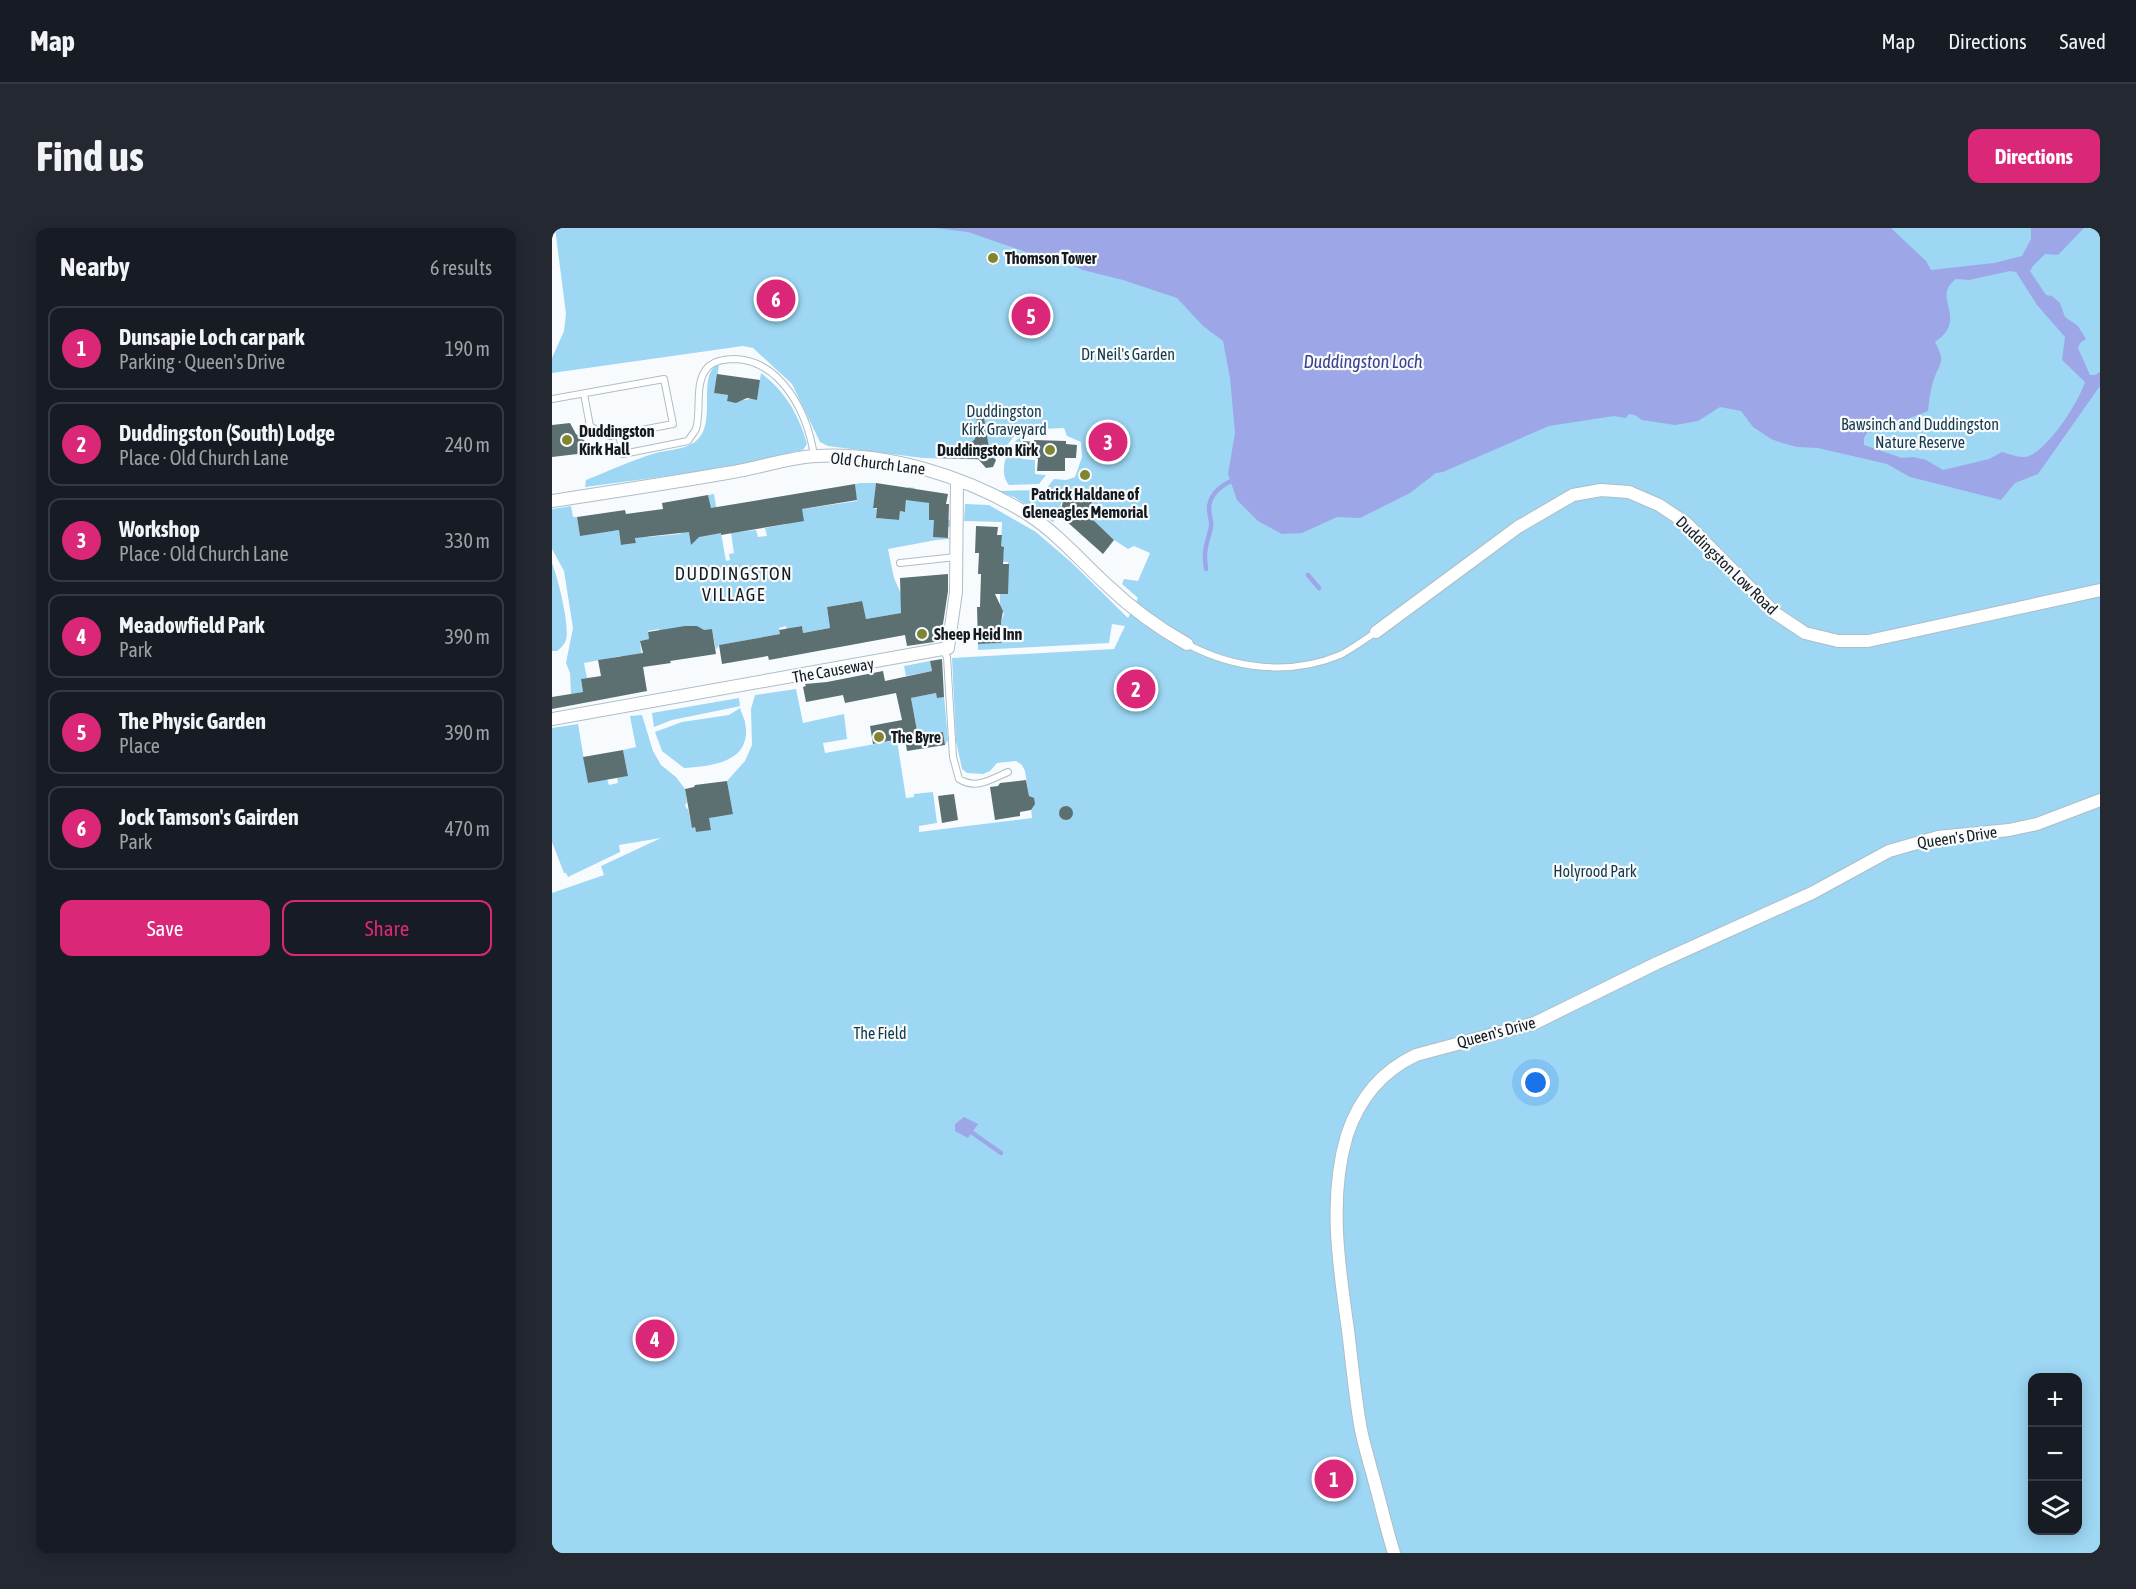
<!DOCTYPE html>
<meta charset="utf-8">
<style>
:root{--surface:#171b24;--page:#242831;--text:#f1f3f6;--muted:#9ea1a6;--line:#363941;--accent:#db2777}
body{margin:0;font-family:"Asap Condensed",sans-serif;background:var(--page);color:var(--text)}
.controls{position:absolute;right:18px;bottom:18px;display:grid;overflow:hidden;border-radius:12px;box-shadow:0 3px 15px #0003}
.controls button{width:54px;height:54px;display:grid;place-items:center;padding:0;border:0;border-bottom:2px solid var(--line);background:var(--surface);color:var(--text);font:30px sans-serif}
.you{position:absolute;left:984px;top:855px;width:21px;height:21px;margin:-15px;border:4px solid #fff;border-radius:50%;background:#1a73e8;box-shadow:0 0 0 9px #1a73e833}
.badge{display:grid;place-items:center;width:39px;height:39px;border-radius:50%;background:var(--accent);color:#fff;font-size:20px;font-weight:700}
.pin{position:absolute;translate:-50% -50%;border:3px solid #fff;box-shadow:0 2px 6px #0006}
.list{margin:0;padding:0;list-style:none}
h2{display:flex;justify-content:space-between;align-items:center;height:78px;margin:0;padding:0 24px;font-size:26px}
h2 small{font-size:20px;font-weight:400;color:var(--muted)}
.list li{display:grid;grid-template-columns:39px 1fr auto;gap:18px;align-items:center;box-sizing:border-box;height:84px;margin:0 12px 12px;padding:0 12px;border:2px solid var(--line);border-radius:12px}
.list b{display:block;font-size:22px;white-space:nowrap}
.list p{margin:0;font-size:20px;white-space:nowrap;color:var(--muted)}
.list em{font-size:20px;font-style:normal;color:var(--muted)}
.actions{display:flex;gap:12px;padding:18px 24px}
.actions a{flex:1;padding:14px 0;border:2px solid var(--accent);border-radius:12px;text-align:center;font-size:21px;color:var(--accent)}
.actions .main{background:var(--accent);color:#fff}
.icon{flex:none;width:33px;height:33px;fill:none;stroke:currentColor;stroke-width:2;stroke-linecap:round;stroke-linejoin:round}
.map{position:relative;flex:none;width:1548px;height:1325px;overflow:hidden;border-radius:12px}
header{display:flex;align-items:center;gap:36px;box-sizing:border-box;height:84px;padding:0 30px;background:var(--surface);border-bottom:2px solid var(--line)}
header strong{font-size:28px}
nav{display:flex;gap:33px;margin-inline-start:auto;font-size:21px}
.intro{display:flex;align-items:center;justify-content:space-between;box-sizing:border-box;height:144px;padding:0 36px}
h1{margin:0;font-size:42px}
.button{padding:15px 27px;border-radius:12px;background:var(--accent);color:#fff;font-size:21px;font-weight:700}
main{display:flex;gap:36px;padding:0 36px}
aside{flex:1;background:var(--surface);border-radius:12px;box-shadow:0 3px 15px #0003}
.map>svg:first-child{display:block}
.green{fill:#9dd7f4;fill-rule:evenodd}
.water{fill:#9da7e8;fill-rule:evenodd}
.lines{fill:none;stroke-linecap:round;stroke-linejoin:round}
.stream{stroke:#9da7e8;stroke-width:4.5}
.building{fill:#5c6f71}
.lane-casing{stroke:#adbec6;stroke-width:8}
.street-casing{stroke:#adbec6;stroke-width:14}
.lane{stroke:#fff;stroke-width:6}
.street{stroke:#fff;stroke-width:12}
.poi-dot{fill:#818530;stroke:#f8fbfd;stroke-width:2}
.labels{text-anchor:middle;stroke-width:4.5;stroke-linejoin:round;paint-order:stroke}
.poi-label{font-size:16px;font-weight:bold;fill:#141a1e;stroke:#f8fbfd;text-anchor:start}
.park-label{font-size:16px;fill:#153949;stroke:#f8fbfd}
.street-label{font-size:16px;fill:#141a1e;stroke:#f8fbfd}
.water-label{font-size:18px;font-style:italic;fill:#3d418d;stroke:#f8fbfd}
.neighbourhood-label{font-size:18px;letter-spacing:1.5px;fill:#141a1e;stroke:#f8fbfd}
</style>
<header>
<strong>Map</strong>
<nav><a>Map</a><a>Directions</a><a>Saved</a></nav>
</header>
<div class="intro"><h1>Find us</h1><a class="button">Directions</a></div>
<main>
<aside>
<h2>Nearby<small>6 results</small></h2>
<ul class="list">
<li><span class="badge">1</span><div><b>Dunsapie Loch car park</b><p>Parking · Queen's Drive</p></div><em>190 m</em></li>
<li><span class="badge">2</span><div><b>Duddingston (South) Lodge</b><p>Place · Old Church Lane</p></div><em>240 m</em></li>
<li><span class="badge">3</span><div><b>Workshop</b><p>Place · Old Church Lane</p></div><em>330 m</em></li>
<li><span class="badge">4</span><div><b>Meadowfield Park</b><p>Park</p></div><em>390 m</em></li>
<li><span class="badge">5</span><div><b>The Physic Garden</b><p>Place</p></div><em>390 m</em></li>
<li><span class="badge">6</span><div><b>Jock Tamson's Gairden</b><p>Park</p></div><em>470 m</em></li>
</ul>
<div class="actions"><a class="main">Save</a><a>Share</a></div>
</aside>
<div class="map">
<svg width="1548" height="1325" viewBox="0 0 1548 1325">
<rect width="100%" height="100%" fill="#f8fbfd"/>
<path class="green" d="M3,0H1548V1325H0V665L52,647L49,638L109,610L67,617L68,624L16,649L14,645H12L0,614V500L26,496L36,555L55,551L57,557L66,555L65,550L76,548L71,522L84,519L78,488L90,487L101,523L109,537L124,549L133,561L135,575L133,576L134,580L136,581L140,599H143L144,604L159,601L158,597H155L152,581L181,586L175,553L193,533L200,517L199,481L203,467L244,461L251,495L292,486L295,511L271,515L273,525L345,512L354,570L362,569V566L381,564L385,595L367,598V604L480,590L479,580L482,571L477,568L473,543L470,537L464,533L445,535L438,543L431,546L415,545L410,541L404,513L400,430L562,421L573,398L560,396L557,415L426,422V416L449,415V393L452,386L448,378V366L456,365V334L434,333L452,327V319L449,318L450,294L412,293L413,276L437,277L484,304L520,335L576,390L586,370L570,356L572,351L586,353L598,325L582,318L576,321L562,312L535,286L538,271L526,268L509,275L507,286L501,294L462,269L444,263L493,262L502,251L514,252L523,249L530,229L529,214L515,208L512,200L467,202L453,220L438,222L444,232L371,230L276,218L268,214L240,156L201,120L191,118L0,145V130L12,103L14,86ZM1480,1150H1526V1302H1480Z
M163,138H167L162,165L176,167L175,173C186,175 194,170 205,171L209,145C233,163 247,187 255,216L251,222L176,240L33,259L34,252C57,243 80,232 104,225C118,221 137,222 147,210C163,191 147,152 163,138Z
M470,208V231L483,232V246L494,247L487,256L457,257C445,244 456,215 470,208Z
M309,255H324L321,280L325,281L324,290L347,292L348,283L353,284L356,259L363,260L361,272L377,275V292H398V276H400L398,299H395L382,309L398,310V311L384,312L336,321L342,350L350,368L353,380L349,381V385L314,391L309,373L275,379L278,400L251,405L250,398L243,399L238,419L234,398L227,400L228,406L167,417L164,422L160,401L149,403L145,398H140L108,410L107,401L96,403L97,411L88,413L92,447L69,451L71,439L69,428L32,435L35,450L29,451L31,464L19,466L18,445L14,435L21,400L12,343L0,321V281L19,278L21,289H25L28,307L67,302L70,317L84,315L82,300L94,303L96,309L128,306L159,282L156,267L162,266L174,333L178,332L177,326L182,325L179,305L204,302L206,309L215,308L213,300L235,296L231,269L250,281L305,273L303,256Z
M0,335C6,350 18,398 14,412C12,417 9,420 5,423H0Z
M378,433L380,443L354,448L352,438Z
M384,465L385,468H392L396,512L393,517L391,504L366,508L359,470Z
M187,470L188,478L184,479L120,492L102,499L100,485Z
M188,480C189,485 192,489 193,494C201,534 161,538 132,540L110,523L103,504L130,494L177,487Z"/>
<path class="water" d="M384,0H1339L1374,33L1379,42L1442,35L1470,28L1479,11V0H1532L1506,27L1493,26L1481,38L1478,43L1494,67L1500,68L1508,75L1513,89L1526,98L1534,111L1528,115L1526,120L1538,147H1543L1548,144V158L1486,246L1463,255L1449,272L1358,249L1335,236L1266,220L1245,219L1230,215L1219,211L1201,199L1189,183L1168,179L1146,193L1123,197L1090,192L1083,187L1077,186L1074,190L1062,188L997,198L891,244L884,245L858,265L808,290L785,289L750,305L730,306L706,293L685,272L676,246L683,205L678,150L671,113L651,98L625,70L571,52L531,42L502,29L474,24L416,4ZM1458,43L1464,44L1485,77L1513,109L1510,132L1533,154C1526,175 1498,219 1477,228C1469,231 1458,226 1450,224L1437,231L1391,242L1374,232L1361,229L1350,230L1312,217V210L1315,205L1346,199L1358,190L1376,183C1377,173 1378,164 1381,154C1387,134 1395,136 1383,114C1418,90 1378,70 1404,51L1417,52Z
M412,889L426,896L416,910L403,903V896Z"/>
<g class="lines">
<path class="stream" d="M654,341C651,320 655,317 659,299C660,293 657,287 657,281C657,267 667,259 679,253
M756,347L767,360
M415,901L449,925"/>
</g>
<path class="building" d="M434 30a7 7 0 1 1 14 0a7 7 0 1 1-14 0Z
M165,146L208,152L205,172L195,170L184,175L175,173L176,167L162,165Z
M426,178H430L438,226L444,232L441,239L434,240L426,231L384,230V223L414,219L419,215L423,211Z
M18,195L24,206L33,213L34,225L0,229V197Z
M482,212L514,213V216L525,217L524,230H513V243H485L486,231L484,229L471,230V213L482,214Z
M324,255L396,266L394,276H397L396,310L381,309L382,292H377V275L354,272L353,284L348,283L347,292L324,290L325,280H321Z
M303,256L305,272L250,281L252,293L169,307V305L147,309L139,317L137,304L83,310L84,315L69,317L67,302L28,308L25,289L73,282L74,286L111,281L110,275L156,267L159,280Z
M513,265L526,267L540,273L536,287L562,312L551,326L513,292L514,287L508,286Z
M424,298L446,299L445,307H450L449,318L452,319L451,336H457L456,366H443L451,383L449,394V415L426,416L425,379H428L429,346H426L427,325H423Z
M396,346V363L391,396L388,410L382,414L355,418L353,407L217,432L216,428L170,436L167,417L228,406L227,402L250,398L251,405L278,400L275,379L310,373L314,391L349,385L348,350Z
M133,398H145L152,402L160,401L164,426L118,433L119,435L91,439L95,463L0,481V469L31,464L29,451L49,448L46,432L91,425L88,413L97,411L96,404Z
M390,431L392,469L385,470L384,465L359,470L366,508L391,504L393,517L355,523L353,510L321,516L318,498L350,492L344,465L293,475L291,467L254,474L251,459L254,458L253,456L275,454L331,443L333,453L380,443L378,433Z
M576,448L596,453L593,473L577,470L579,463H574Z
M71,522L76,548L36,555L31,529Z
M474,552L477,568L482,570L483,576L479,582L468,584V588L443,592L438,559L446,558L448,555Z
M175,553L181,586L157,590L159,602L144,604L143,599L140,600L133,561L142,559L143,557Z
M402,566L406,592L390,595L386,568Z
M507 585a7 7 0 1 1 14 0a7 7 0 1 1-14 0Z"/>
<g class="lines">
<defs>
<path id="lane" d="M0,171L112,151L121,196L58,208L46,203L38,198L32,166
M67,206L71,226L136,213C138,209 142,205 144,201C150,182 141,153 157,138C164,132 174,131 183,131C231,133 256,187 262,228
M348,335L404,329
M635,416C682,441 738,448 788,427C800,421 812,412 824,404
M391,422L395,429L401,529L407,551C425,562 439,551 456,544"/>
<path id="street" d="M0,273C59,264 117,255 175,245C205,241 235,229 265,228C336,224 417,249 477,287C506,306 529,333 555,357C579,380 606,400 635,416
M824,404L966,299L1021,267L1049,262L1077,264L1107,277L1134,295L1223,385L1253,405L1286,413H1316L1353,405L1548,362
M0,491L396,420L404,364L405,252
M842,1325C835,1303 830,1281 824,1259C819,1240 813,1221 809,1202C803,1169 800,1135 796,1102C787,1039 776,970 795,907C807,871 830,843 864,827L983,795L1105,735L1260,665L1337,623L1386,609L1457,602L1485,596L1548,572"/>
</defs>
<use href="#lane" class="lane-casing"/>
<use href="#street" class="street-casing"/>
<use href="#lane" class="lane"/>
<use href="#street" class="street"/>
</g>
<g class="poi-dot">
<circle cx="441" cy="30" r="6"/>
<circle cx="15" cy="212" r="6"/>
<circle cx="498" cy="222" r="6"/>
<circle cx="533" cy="247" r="6"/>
<circle cx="370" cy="406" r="6"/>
<circle cx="327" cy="509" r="6"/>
</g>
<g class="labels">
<g class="poi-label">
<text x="453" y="36">Thomson Tower</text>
<text x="27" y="209">Duddingston<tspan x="27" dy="18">Kirk Hall</tspan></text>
<text x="486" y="228" text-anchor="end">Duddingston Kirk</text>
<text x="533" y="272" text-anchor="middle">Patrick Haldane of<tspan x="533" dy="18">Gleneagles Memorial</tspan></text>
<text x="382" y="412">Sheep Heid Inn</text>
<text x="339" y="515">The Byre</text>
</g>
<g class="park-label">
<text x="576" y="132">Dr Neil's Garden</text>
<text x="452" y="189">Duddingston<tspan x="452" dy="18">Kirk Graveyard</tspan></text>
<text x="1368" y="202">Bawsinch and Duddingston<tspan x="1368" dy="18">Nature Reserve</tspan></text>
<text x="1043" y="649">Holyrood Park</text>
<text x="328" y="811">The Field</text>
</g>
<g class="street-label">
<text transform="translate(326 235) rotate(7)" y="6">Old Church Lane</text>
<text transform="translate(1175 337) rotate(44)" y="6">Duddingston Low Road</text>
<text transform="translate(281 442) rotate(-10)" y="6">The Causeway</text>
<text transform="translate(1405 609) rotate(-8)" y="6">Queen's Drive</text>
<text transform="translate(944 804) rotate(-15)" y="6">Queen's Drive</text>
</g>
<g class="water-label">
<text x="811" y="140">Duddingston Loch</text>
</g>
<g class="neighbourhood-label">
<text x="182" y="352">DUDDINGSTON<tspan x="182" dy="21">VILLAGE</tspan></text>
</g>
</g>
</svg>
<div class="controls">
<button>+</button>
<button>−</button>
<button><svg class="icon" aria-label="layers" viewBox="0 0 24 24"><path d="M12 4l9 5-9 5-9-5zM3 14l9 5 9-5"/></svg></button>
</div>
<div class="you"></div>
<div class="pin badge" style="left:782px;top:1251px">1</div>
<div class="pin badge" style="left:584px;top:461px">2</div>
<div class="pin badge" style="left:556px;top:214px">3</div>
<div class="pin badge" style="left:103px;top:1111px">4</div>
<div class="pin badge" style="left:479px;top:88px">5</div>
<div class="pin badge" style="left:224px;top:71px">6</div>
</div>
</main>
